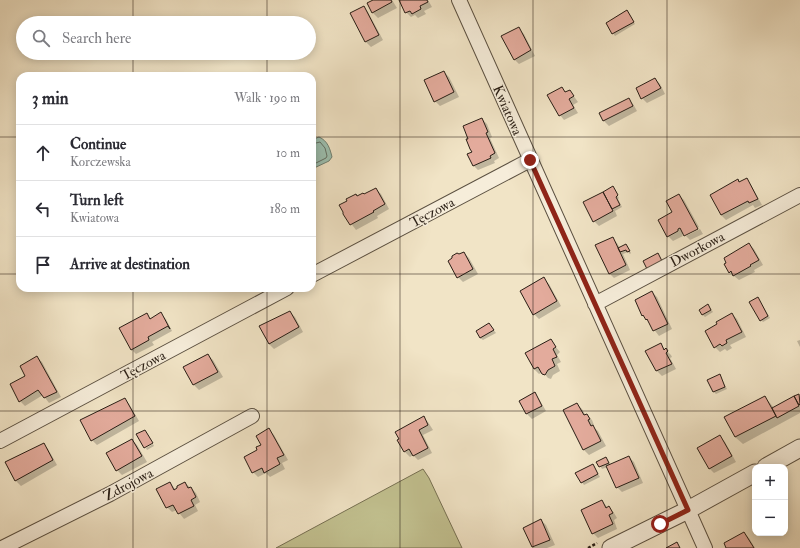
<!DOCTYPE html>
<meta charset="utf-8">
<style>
:root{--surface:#fff;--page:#f2f2f3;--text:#2b2b33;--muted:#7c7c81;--line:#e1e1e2}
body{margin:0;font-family:"IM FELL Double Pica",serif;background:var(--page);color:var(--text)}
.controls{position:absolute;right:12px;bottom:12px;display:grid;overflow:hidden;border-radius:8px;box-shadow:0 2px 10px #0003}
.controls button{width:36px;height:36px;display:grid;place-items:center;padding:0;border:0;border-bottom:1px solid var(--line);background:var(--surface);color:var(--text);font:20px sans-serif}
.stop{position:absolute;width:12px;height:12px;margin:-9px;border:3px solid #8f2418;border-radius:50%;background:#fff}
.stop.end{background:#8f2418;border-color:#fff;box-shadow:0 1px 4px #0008}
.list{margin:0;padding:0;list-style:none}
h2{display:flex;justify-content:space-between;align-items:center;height:52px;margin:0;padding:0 16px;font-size:17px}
h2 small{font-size:13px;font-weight:400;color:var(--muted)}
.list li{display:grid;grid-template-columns:26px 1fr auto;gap:12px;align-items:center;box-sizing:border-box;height:56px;padding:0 16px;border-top:1px solid var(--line)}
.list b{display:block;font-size:15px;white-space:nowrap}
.list p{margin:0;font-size:13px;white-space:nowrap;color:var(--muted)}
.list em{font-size:13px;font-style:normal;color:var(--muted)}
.icon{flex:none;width:22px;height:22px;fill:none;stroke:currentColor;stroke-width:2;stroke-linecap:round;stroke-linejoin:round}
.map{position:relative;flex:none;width:800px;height:548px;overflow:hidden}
.search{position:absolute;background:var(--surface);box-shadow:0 2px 10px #0003;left:16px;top:16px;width:300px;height:44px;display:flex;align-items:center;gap:10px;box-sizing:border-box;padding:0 14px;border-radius:22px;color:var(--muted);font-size:15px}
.panel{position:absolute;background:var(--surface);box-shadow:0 2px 10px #0003;left:16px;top:72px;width:300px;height:220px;border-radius:12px}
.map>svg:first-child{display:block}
.green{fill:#c2c190;stroke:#767052}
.water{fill:#9cbfaf;stroke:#6e7f71}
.shadow{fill:#0003}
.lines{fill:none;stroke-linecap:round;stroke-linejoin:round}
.shore{stroke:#626e62;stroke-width:1}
.building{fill:#e3ab9c;stroke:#291e15}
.minor-casing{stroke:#5b5041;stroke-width:16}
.tertiary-casing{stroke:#5b5041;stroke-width:19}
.path{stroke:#291e15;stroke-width:2.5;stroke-dasharray:3 2;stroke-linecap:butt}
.minor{stroke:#f6edda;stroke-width:14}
.tertiary{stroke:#f6edda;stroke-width:17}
.route{stroke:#8f2418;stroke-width:5}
.grid{fill:none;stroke:#291e15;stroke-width:1;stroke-opacity:0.55}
.labels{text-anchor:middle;stroke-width:3;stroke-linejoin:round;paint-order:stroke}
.street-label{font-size:14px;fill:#291e15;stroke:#f6edda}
</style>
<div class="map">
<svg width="800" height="548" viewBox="0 0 800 548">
<rect width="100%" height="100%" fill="#f1e4c6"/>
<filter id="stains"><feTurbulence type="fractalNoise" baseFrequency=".005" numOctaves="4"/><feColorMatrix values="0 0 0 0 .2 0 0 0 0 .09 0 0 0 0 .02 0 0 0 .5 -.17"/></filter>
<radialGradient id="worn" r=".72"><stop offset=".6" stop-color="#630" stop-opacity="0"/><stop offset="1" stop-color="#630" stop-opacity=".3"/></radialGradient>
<path class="green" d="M423,469L429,478L462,548H276Z"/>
<path class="water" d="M319,137C328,141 330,149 332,157L329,161L312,169V140Z"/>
<path class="shadow" d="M375,0H392L397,8L378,18L373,13L368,4Z
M400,0H428L432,7L424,11L426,14L418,18L415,15L411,17L406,12Z
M364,7L368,12L383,40L371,47L366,42L352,14Z
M627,11L635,24L615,36L613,33Z
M519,29L524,34L535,56L519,64L514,59Z
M444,72L449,77L459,97L440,106L435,101Z
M655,79L660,84L665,94L647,103L642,98Z
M562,88L567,93L570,91L578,102L573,105L578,113L564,120L560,115Z
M628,99L633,104L637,111L609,126L604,121L600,114Z
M482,119L487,124L492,137L490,138L499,158L494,161L495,163L478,170L473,165V153Z
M746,180L751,185L762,205L755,208L753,205L726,220L721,215L738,181L740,183Z
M613,188L619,198L618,199L622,207L615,211L617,216L599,226L594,221L584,203Z
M376,189L381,194L389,209L377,216L378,218L356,230L344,214L357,197L364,195Z
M679,195L684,200L699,227L685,234V236L684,233L682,235L683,236L673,241L668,236L659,220L673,213Z
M700,229L703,234L690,240L686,236Z
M612,238L617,243L620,248L626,245L631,253L630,254L628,252L623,254L630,270L614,278L609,273Z
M749,244L754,249L763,265L754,270L755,272L739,280L729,272Z
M464,253L469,258L478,274L463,282L458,277L459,255Z
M544,279L549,284L561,306L539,319L534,314Z
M652,292L657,297L672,329L659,336L643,315L636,300Z
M758,298L770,318L763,322L761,320Z
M708,305L713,312L705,317L702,314Z
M290,312L295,317L303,332L274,349L269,344Z
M161,314L166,319L172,331L152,342L154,345L136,354L131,349L146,315L151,319Z
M732,314L737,319L746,337L730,345L732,348L727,351L725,349L720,352L715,347Z
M489,324L496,333L483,340L480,338Z
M550,340L560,352L557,355L561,362L557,364L560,371L553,375L551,379L548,378L543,372L539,374L534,369Z
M800,340V347L797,341Z
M661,345L671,355L672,357L670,358L676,369L662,376L657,371L647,352Z
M208,355L213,360L223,377L199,390L194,385L184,367Z
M37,357L42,362L61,397L49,403L43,395L25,406L20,401L26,376Z
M720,376L727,389L716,394L713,391Z
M534,394L539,399L546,411L532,419L527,414L520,401Z
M799,395L800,397V413L743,444L735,437L725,418L765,397L774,408Z
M124,399L129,404L139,421L97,445L92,440Z
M577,404L582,409L586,416L587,415L592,420L594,425L592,426L598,431L606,446L589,455L584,450L564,411Z
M423,417L428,422L433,430L423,435L432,453L418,460L413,455L410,457L405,452Z
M269,430L274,435L288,460L282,463L285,469L270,477L266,473L258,477L253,472Z
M720,437L725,442L736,462L714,473L709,468Z
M132,440L137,445L147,462L122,475L117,470Z
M43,444L48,449L57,465L21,486L16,481L6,462Z
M153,444L154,446L147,450L146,448Z
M629,457L634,462L643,483L622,492L617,487L608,467L602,469L598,462L606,458L611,465Z
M593,465L600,477L584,485L576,473Z
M170,483L176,490L185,483L191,488L196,493L200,502L195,505L198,511L184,519L177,510L172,512L167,507Z
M602,501L608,508H609L614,513L617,518L614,520L617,529L598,538L593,533Z
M541,520L546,525L555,545L547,548H534L533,547Z
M744,533L749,538L755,548H728Z"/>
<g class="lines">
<path class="shore" d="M312,144L320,142L325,148L327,156L326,158L312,165"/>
</g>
<path class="building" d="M373,0H391L392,2L372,13L367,3Z
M399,0H427L428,2L420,6L421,9L412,14L410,11L405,13Z
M364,6L379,35L365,42L350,13Z
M627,10L634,22L612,34L606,23Z
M519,27L531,50L514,60L501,36Z
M444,71L454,92L434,102L424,80Z
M655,78L661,88L641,99L636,88Z
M562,87L565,92L570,90L574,96L569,99L574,108L559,116L547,95Z
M629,98L633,106L603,121L599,113Z
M482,118L488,132L486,133L495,153L490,156L491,158L473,166L467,154L472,152L470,149L466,139H468L463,126Z
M747,178L758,199L749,203L748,201L721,215L710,195L738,179L739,182Z
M613,186L618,195L616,197L620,205L612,209L603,192Z
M376,188L385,204L373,211L374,212L350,225L343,214V212L339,205L347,201L346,199L356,194L357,196L363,193L364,194Z
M603,192L613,211L593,222L583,202Z
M679,194L698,229L684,236L680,228L678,229V231L667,237L658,220L672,212L666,201Z
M613,237L626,265L609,274L595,245Z
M749,243L759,260L750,265L751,266L733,276L731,271L729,273L724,264L726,263L724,258Z
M626,244L630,251L627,252L626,250L620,252L618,248Z
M464,252L473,269L457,278L448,261L452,258V256L457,253L459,254Z
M658,253L662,261L647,269L643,261Z
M544,277L557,301L533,315L520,291Z
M652,291L668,324L653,331L647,319L646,320L643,315L642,316L635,300Z
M758,297L768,316L760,321L749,302Z
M708,304L711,310L702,315L699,310Z
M290,311L299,327L269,344L259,326Z
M161,312L170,329L168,326L148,337L149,340L131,350L119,328L147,313L150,319Z
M732,313L742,332L726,340L727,343L722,346L720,344L714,348L705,331L717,324L716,322Z
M489,323L494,330L480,338L476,331Z
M551,339L556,347L553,349L557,357L552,359L555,366L548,370L545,375L542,374L538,367L534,369L525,353Z
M661,343L664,350L666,348L668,351L666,353L672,364L656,371L645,351Z
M208,354L218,372L193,385L183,367Z
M37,356L57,392L44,398L38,390L19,402L10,384L25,376L20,366Z
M720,374L725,387L713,392L707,380Z
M535,392L542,406L526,414L519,401Z
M799,394L800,404L799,405L794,396Z
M765,396L776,416L735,437L724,417Z
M794,396L799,406L777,418L772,408Z
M125,398L135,416L91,441L80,420Z
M577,403L584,415L587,414L590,419L588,420L591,426L593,425L601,441L583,450L563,410Z
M424,416L428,425L419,430L428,448L413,456L409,449L404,452L397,440L399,439L395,432Z
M269,428L284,455L277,458L280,464L264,473L262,468L252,473L244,457L257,450L256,447L261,445L256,436Z
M145,430L153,443L144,448L136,434Z
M720,435L732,456L709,469L697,448Z
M132,439L142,456L116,471L106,453Z
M44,443L53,460L15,481L5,462Z
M629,456L639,478L616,488L606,466Z
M606,457L609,463L599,467L596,462Z
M593,464L598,474L581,483L575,473Z
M170,482L174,490L177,488V486L185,482L188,488L191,487L196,497L191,500L194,506L178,514L173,505L166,508L156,489Z
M602,500L606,508L609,506L613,513L609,515L613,524L592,534L581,510Z
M541,519L550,540L532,547L523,528Z
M744,532L754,548H726L724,543Z
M677,542L680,548H666Z"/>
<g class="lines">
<defs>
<path id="minor" d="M459,0L705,548
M312,275L530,160
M595,304L800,195
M0,441L287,288
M2,548L110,494L252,416"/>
<path id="tertiary" d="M766,467L800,448
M611,548L688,510L755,473"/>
</defs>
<use href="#minor" class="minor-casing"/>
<use href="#tertiary" class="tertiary-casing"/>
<path class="path" d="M588,548L597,543"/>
<use href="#minor" class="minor"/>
<use href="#tertiary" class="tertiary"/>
</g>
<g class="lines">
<path class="route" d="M530,160L688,510L660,524"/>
</g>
<path class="grid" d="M133,0V23M267,0V23M400,0V548M533,0V548M667,0V548M133,53V76M267,53V76M0,137H20M312,137H800M0,274H20M312,274H800M133,288V548M267,288V548M0,411H800"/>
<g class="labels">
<g class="street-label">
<text transform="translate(508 110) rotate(66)" y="5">Kwiatowa</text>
<text transform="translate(432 212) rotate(-28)" y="5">Tęczowa</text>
<text transform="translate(697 249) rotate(-28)" y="5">Dworkowa</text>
<text transform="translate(143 365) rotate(-28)" y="5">Tęczowa</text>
<text transform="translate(128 484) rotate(-28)" y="5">Zdrojowa</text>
</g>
</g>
<rect width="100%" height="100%" filter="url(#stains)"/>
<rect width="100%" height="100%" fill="url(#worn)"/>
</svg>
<div class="controls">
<button>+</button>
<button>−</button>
</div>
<div class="stop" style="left:660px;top:524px"></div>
<div class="stop end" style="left:530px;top:160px"></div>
<div class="search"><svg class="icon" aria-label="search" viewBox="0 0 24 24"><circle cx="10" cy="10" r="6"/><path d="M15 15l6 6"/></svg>Search here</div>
<section class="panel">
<h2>3 min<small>Walk · 190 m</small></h2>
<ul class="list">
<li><svg class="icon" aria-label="ahead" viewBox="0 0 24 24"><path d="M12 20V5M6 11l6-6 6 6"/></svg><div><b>Continue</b><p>Korczewska</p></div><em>10 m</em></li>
<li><svg class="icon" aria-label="left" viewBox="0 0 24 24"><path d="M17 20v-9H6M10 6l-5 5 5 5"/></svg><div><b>Turn left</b><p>Kwiatowa</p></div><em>180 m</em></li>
<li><svg class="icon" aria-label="arrive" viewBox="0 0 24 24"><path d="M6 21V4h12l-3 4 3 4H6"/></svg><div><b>Arrive at destination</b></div></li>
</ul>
</section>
</div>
